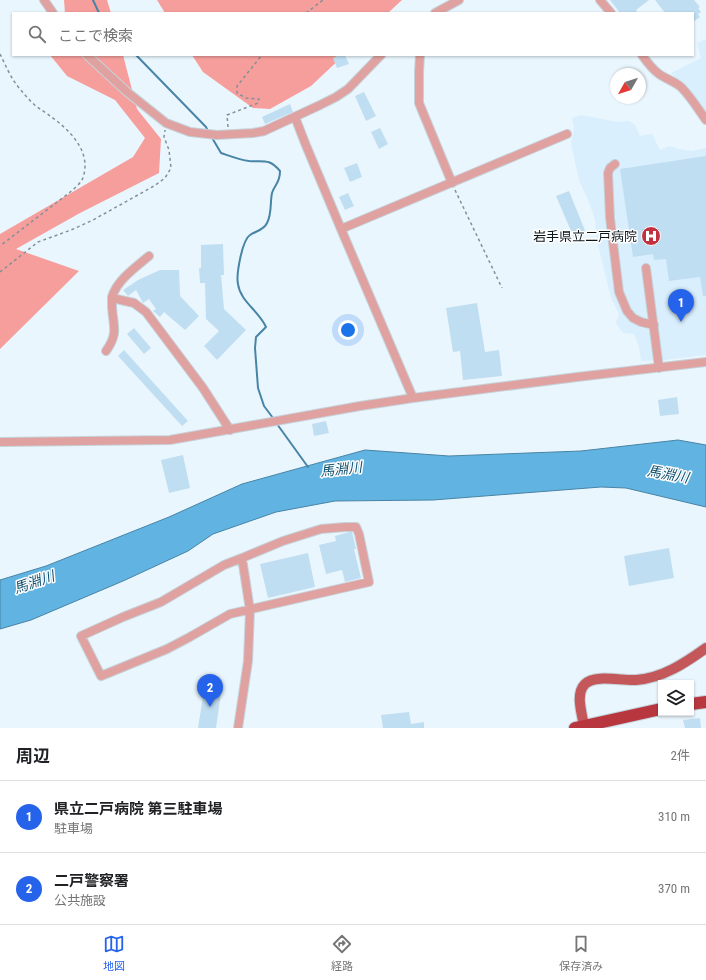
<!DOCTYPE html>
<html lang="ja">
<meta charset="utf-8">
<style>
:root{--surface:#fff;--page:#f6f6f6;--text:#202124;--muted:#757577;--line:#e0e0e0;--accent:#2563eb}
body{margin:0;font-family:"Roboto Condensed","Noto Sans JP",sans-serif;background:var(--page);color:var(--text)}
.controls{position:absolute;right:12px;bottom:12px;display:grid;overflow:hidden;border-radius:0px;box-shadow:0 1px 3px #0004}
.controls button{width:36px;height:36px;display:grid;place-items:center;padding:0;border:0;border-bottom:1px solid var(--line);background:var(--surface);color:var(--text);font:20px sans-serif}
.compass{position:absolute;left:610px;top:68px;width:36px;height:36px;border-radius:50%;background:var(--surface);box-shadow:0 1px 3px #0004;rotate:231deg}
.you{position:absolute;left:348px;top:330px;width:14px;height:14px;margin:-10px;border:3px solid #fff;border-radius:50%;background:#1a73e8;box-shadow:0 0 0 6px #1a73e833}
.badge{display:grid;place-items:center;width:26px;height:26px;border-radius:50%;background:var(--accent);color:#fff;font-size:13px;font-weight:700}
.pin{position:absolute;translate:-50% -33px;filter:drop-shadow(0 1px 2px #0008)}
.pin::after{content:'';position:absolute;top:21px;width:14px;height:12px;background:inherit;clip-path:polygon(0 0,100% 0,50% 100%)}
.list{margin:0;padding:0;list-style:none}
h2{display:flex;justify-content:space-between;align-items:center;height:52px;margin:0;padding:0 16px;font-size:17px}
h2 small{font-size:13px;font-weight:400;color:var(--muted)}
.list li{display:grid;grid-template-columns:26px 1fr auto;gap:12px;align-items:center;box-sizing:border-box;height:72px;padding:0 16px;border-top:1px solid var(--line)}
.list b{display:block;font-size:15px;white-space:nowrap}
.list p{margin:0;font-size:13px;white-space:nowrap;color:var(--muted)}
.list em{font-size:13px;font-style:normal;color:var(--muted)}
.icon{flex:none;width:22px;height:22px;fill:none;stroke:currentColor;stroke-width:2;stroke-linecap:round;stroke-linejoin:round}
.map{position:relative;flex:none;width:706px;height:728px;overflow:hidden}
.search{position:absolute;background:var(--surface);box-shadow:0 1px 3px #0004;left:12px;right:12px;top:12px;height:44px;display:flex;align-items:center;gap:10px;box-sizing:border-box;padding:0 14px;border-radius:0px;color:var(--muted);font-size:15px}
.sheet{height:196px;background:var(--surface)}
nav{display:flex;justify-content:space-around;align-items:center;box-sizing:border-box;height:56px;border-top:1px solid var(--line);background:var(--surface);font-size:11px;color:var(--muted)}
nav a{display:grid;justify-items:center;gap:2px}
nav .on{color:var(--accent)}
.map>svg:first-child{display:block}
.built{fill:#d9effd}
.forest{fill:#f59e9c}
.water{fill:#61b3e1;stroke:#4884a6}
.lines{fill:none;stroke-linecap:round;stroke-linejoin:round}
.stream{stroke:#4884a6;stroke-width:2}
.building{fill:#c0def1}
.minor-casing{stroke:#c6d2da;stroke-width:10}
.major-casing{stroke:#c6d2da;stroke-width:12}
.highway-casing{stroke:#c6d2da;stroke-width:14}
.path{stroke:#849097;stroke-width:1.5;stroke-dasharray:3 3;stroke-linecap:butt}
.minor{stroke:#e0a2a0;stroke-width:8}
.major{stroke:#c45759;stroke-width:10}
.highway{stroke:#b8373f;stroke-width:12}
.labels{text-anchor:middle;stroke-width:3;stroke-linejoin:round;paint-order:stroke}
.poi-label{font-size:13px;fill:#0c171d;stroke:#fff;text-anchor:end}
.water-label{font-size:14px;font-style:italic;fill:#105170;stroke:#fff}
</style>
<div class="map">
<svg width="706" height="728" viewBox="0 0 706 728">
<rect width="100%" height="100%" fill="#eaf6fe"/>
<path class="built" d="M706,39V113L695,98L671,73L701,58L697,43Z
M581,115L618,122L629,121L635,125L640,136L652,134L660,150L669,146L679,149L692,151L706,148V355L664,360L641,361L639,347L634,334L623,333L616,323L619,314L611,298L597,241L595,219L588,200L579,180L571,144L574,127L572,118Z"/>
<path class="forest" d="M64,0H107L111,13H65Z
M157,0H402L388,13H165Z
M50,55H123L137,109L161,139L159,173L80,213L16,249L79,271L0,349V234L133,157L145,138L115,100L67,76Z
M192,55H344L311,86L270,109L253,108L203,72Z"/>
<path class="water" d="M678,440L706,445V507L626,488L601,487L433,500L335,501L276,512L213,534L188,551L123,581L31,620L0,629V580L46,566L169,517L242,484L365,450L449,456L581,451Z"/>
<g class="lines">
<path class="stream" d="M93,0L99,13
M136,55L206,127L208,131
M211,136L221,153C230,156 240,160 249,161C264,162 269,158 280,171C280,183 275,184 272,193C270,202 272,214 267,223C264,230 256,231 250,235C242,240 236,275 238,284C240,301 259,311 266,327L256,337L255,348L258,388L264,406L273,418
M277,424L308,467"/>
</g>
<path class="building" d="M610,0H649L636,10L638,13H620Z
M655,0H694L700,7L698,8L701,12L698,14L700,17L693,22V13H665Z
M339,55H345L349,64L337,68L333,58Z
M364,92L376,116L366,121L355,96Z
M290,104L293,112L265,124L262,117Z
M380,128L388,144L379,149L371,132Z
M706,156V296H703L700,277L669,281L666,259L654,260L653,254L633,257L620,169Z
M357,163L362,177L350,182L344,168Z
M569,191L586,233L574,238L556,196Z
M348,193L354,206L345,210L339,197Z
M223,244L224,275H221L224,309L246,330L217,360L204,346L219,331L206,319L205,283H200L199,268H201V245Z
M160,270H179L180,296L199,316L185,330L164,312L160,317L153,311L156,309L149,299L143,303L136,290L128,296L123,290L138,280Z
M477,303L485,352L499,350L502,376L463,380L460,351L453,352L446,308Z
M134,328L151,348L144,354L127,334Z
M124,350L188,421L182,426L118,356Z
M677,397L679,414L660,416L658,400Z
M326,421L329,433L314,436L312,424Z
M183,455L190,488L169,493L161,460Z
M349,532H352L356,549H354L361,578L345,582L342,570L326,574L319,545L336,541L335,536Z
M669,548L674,578L629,586L624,556Z
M308,553L315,587L268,598L260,564Z
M205,684L222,686L216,728H198Z
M409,712L411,724L424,722V728H383L381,715Z
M700,718L701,728H685L683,720Z"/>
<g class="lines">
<defs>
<path id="minor" d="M44,0L53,13
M600,0L611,13
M435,13L459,0
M87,55L126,91L166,123L190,132L217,135L253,133L264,131L318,106L336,97L348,89L381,55
M420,55L419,72V103L452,183
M642,55C647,62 652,69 659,74C666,79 674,81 681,87C691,97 698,109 706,120
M295,117L305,143L341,229L413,398
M615,164L610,168L608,173L610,218L619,292L627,311L633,318L641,322L654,325
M341,229L567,134
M646,268L659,368
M112,298L134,303L146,312L203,388L230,430
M106,351C119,333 113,326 112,307C112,304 112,300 112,297C117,280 136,267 149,256
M0,442L170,440L360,406L413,398L577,377L706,362
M345,527H356L359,534L369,582L230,614L188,638L167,649L101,676L81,636L123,617L161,602L224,565L242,558L283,541L321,529Z
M238,728L248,661L250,610L242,558"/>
<path id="major" d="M584,726C582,713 575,694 585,684C595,674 622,681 636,680C663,678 685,663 706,648"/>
<path id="highway" d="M691,704L706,702
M575,728L661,709"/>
</defs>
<use href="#minor" class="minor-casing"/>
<use href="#major" class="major-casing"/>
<use href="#highway" class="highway-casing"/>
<path class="path" d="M306,13L323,0
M0,54C6,66 11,79 20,89C26,96 32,104 40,109C60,122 91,145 84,174C83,182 75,188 69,193L0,246
M228,127L227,115L258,103L259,99L246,98L237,93V86L262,55
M455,190L502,288
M0,272L38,242L71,230L93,220L154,186L165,178L171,168L169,150L164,137L165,130"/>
<use href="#minor" class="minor"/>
<use href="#major" class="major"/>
<use href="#highway" class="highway"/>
</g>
<defs>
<symbol id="hospital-disc" viewBox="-11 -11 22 22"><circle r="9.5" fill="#c2323e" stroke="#fff"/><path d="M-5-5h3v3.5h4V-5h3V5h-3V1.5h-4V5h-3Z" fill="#fff"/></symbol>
</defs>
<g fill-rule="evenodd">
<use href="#hospital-disc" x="640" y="225" width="22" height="22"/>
</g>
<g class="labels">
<g class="poi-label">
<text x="637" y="241">岩手県立二戸病院</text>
</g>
<g class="water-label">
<text transform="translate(341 469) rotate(-6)" y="5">馬淵川</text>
<text transform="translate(668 474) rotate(10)" y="5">馬淵川</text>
<text transform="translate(34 582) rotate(-19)" y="5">馬淵川</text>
</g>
</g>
</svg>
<div class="controls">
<button><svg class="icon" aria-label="layers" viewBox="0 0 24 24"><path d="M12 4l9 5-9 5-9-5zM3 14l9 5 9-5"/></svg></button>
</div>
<svg class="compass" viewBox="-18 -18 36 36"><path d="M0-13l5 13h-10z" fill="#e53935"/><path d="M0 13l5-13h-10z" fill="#757577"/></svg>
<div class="you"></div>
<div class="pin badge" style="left:681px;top:322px">1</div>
<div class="pin badge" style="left:210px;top:707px">2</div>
<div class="search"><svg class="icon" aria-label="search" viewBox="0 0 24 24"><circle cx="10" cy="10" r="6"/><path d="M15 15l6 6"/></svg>ここで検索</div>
</div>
<section class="sheet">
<h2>周辺<small>2件</small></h2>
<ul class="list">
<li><span class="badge">1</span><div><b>県立二戸病院 第三駐車場</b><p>駐車場</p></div><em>310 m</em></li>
<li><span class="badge">2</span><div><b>二戸警察署</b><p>公共施設</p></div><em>370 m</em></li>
</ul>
</section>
<nav>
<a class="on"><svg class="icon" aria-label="map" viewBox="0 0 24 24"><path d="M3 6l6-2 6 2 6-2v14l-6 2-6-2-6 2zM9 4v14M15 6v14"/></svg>地図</a>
<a><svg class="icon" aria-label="directions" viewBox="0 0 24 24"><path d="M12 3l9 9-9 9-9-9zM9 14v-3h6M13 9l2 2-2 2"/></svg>経路</a>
<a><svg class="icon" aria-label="saved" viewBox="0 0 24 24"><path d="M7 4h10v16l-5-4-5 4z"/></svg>保存済み</a>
</nav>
